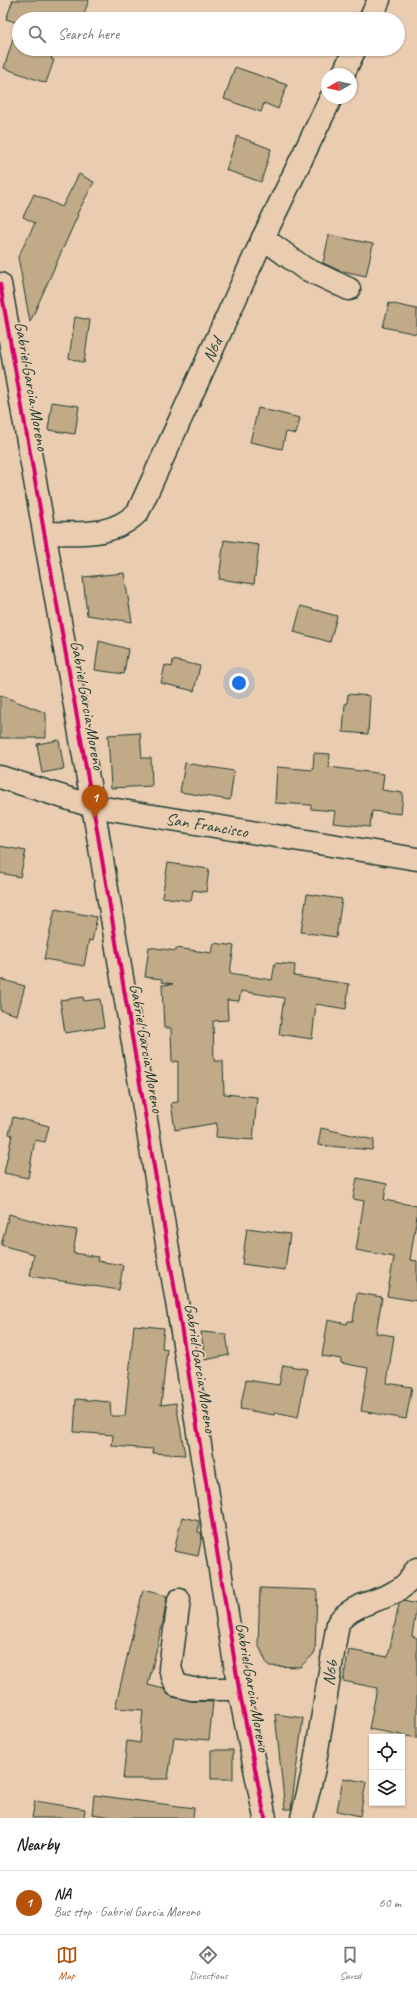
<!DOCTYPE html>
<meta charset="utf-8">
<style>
:root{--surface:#fff;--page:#f6f6f6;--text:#202124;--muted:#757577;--line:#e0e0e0;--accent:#b45309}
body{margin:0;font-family:Caveat,sans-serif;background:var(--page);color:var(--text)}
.controls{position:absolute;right:12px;bottom:12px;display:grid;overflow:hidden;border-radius:0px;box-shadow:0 1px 3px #0004}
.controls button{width:36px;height:36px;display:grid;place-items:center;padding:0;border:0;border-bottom:1px solid var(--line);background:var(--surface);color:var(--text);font:20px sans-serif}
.compass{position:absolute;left:321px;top:68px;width:36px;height:36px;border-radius:50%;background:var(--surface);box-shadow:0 1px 3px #0004;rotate:261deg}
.you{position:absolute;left:239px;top:683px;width:14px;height:14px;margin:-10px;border:3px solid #fff;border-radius:50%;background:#1a73e8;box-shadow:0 0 0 6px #1a73e833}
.badge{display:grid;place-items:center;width:26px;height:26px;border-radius:50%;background:var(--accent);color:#fff;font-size:13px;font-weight:700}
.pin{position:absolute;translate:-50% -33px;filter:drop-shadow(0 1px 2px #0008)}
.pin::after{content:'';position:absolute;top:21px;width:14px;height:12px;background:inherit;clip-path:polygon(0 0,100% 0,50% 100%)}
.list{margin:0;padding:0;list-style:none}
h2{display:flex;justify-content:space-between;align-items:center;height:52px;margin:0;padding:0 16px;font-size:17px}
h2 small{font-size:13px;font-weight:400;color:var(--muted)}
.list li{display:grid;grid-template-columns:26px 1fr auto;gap:12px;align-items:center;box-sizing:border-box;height:64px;padding:0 16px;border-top:1px solid var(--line)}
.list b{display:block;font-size:15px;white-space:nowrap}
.list p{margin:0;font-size:13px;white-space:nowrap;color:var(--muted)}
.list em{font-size:13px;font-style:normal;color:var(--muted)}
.icon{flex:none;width:22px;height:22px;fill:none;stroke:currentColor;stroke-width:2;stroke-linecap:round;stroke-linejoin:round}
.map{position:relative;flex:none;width:417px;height:1818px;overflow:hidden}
.search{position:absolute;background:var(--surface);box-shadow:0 1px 3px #0004;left:12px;right:12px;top:12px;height:44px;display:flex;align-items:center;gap:10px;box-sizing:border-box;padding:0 14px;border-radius:22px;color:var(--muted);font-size:15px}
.sheet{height:116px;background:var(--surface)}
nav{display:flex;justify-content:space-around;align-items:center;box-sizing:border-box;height:56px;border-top:1px solid var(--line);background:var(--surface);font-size:11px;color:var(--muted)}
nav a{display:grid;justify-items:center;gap:2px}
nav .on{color:var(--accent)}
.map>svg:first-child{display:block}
.building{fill:#c1aa87;stroke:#1f3d34}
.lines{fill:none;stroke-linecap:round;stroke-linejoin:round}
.minor-casing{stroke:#1f3d34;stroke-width:25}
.minor{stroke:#eacdb1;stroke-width:22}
.cycleway-casing{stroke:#eacdb1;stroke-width:6}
.cycleway{stroke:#d6006c;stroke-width:4}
.labels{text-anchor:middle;stroke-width:3.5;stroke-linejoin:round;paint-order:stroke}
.street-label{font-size:17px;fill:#1f3d34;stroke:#eacdb1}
</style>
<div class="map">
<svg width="417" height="1818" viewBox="0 0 417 1818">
<rect width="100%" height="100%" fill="#eacdb1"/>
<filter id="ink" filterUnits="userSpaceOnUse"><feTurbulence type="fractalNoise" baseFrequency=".025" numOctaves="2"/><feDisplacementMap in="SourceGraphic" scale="8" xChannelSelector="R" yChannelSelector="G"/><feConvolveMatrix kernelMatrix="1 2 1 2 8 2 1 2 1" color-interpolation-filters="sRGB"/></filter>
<g filter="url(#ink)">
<path class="building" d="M13,0H89L82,19H19V49H55L51,59L54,60L46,83L4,68L18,23L6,19Z
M235,67L287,85L278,109L264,103L261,112L224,99Z
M237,136L271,149L261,182L226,170Z
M79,174L94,182L77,214L78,215L30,322L18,257L35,223L23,217L34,194L62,207Z
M329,235L373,244L366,276L338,270L323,263Z
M389,303L417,309V334L383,327Z
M75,317L90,320L84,363L69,358Z
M52,402L79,406L75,434L48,430Z
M258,408L300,418L296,434L286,432L282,449L250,442Z
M224,540L259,545L254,584L219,579Z
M124,573L132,622L87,615L83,577Z
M301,606L337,616L330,642L294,632Z
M99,641L128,649L124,674L95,670Z
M173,660L200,666L194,691L161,683L165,665L172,667Z
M348,694L370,696L368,734L343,732L345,704H347Z
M0,695L46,713V738H0Z
M140,733L142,758H151L152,786L111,788L108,735Z
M59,740L64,769L42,773L37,744Z
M314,753L330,754L329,767L384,774L382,790L403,793L401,814L372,811L370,827L333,823L335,811L311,809V805L275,803L277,767L313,770Z
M185,763L234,771L230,800L180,792Z
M0,846L26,851L20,877L0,873Z
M168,863L209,869L206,892L193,890L191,901L162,897Z
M307,894L342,899L336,937L301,932Z
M55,909L97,917L92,941L89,940L84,966L44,959Z
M214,943L234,946L230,973L272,980L275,963L295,965L294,976L349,984L346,1009L316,1004L312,1039L279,1034L284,998L241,991L239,1001L227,1000L228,1020L213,1021L214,1061H223L224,1094L257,1097L253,1140L216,1137L217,1123L175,1130L171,1103L178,1102V1061L172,1062L171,1028H164L162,985L173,984L162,982V979L145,977L149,947L176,951V948L212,953Z
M0,979L25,986L17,1015L0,1010Z
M83,997L84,1001L100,999L104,1027L65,1033L60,1000Z
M13,1117L49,1126L45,1142L35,1140L28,1178L4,1173L12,1135L9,1134Z
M321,1128L374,1140L372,1150L318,1145Z
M357,1178L387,1184L384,1200L417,1206V1216L410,1260L417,1261V1301L387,1296L394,1257L356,1250L364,1201L353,1199Z
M9,1214L52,1226L77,1230L73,1253L98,1257L97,1261L123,1265L119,1290L30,1276L34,1254L1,1245Z
M247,1228L290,1234L285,1270L242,1264Z
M357,1293L382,1297L376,1333L394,1336L387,1383L412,1387L406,1419L361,1411L368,1368L341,1363V1359L322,1356L328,1320L347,1324L348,1321H353Z
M134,1325L164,1328L162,1348L167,1349L161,1405L176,1403L185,1455L152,1453L153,1449L112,1446L113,1435L74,1432L76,1399L110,1402L111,1416H125Z
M201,1332L226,1334L229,1355L205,1360Z
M283,1365L307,1369L298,1417L275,1412L274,1415L240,1409L246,1380L279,1385Z
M182,1517L199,1521L198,1532L201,1533L202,1537L198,1556L174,1551Z
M260,1588L317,1590L315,1653L300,1667L268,1666L258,1644Z
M143,1590L167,1596L163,1622L148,1685L164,1689L167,1694L173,1697L192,1701L213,1702L209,1740L174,1737L168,1779H123L127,1741L140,1743L143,1710L115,1708Z
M404,1601L417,1604L412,1636L417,1638V1738L369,1729L377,1688L343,1681L349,1650L388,1657L399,1604Z
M275,1714L303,1718L291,1809H285Z
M211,1750H233V1779H211Z
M343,1778L366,1782L360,1816L337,1811Z
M94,1795L194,1808L193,1818H119L92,1814Z
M35,1801L85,1809L84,1818H32Z"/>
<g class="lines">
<defs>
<g id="minor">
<path d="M370,19L379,0"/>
<path d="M343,74L355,49"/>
<path d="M263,238L304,268L349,289"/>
<path d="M0,284L95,818L182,1332L239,1689L265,1818"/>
<path id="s1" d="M45,533C79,533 112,538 138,512L263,238L331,98"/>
<path id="s2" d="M0,777L92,806L417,859"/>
<path d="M179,1600L170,1668L176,1685L192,1689H239"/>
<path id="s3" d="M302,1818L314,1768L338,1623C354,1600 386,1603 406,1584C410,1580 413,1573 417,1569"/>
</g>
</defs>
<use href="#minor" class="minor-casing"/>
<use href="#minor" class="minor"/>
<defs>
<path id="cycleway" d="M0,284L95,818L182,1332L239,1689L265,1818"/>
</defs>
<use href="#cycleway" class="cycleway-casing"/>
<use href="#cycleway" class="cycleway"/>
</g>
</g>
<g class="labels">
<g class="street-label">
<text dy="6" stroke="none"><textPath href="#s1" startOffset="277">N6d</textPath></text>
<text transform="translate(32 386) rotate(80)" y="6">Gabriel Garcia Moreno</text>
<text transform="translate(88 705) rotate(80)" y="6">Gabriel Garcia Moreno</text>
<text dy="6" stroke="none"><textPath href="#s2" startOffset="213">San Francisco</textPath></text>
<text transform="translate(147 1048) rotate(80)" y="6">Gabriel Garcia Moreno</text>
<text transform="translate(201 1368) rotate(81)" y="6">Gabriel Garcia Moreno</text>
<text dy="6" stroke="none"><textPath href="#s3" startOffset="148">N6b</textPath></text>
<text transform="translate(253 1687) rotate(80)" y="6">Gabriel Garcia Moreno</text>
</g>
</g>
</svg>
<div class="controls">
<button><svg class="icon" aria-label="locate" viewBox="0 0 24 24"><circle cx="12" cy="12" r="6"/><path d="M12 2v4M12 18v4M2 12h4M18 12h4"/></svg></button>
<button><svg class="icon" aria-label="layers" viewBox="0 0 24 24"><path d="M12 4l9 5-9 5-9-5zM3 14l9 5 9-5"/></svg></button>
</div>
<svg class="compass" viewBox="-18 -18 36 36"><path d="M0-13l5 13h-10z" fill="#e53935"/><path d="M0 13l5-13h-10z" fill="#757577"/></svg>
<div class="you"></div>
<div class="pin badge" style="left:95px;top:818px">1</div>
<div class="search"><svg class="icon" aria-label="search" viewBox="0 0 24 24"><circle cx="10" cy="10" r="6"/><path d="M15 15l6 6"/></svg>Search here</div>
</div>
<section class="sheet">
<h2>Nearby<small></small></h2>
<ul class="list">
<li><span class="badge">1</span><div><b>NA</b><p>Bus stop · Gabriel Garcia Moreno</p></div><em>60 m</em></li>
</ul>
</section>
<nav>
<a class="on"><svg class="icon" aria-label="map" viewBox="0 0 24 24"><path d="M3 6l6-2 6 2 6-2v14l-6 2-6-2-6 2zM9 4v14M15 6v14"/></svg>Map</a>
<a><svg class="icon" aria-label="directions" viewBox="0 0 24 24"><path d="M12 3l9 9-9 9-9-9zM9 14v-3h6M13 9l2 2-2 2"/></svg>Directions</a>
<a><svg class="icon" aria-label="saved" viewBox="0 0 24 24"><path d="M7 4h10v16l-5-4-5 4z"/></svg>Saved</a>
</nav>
